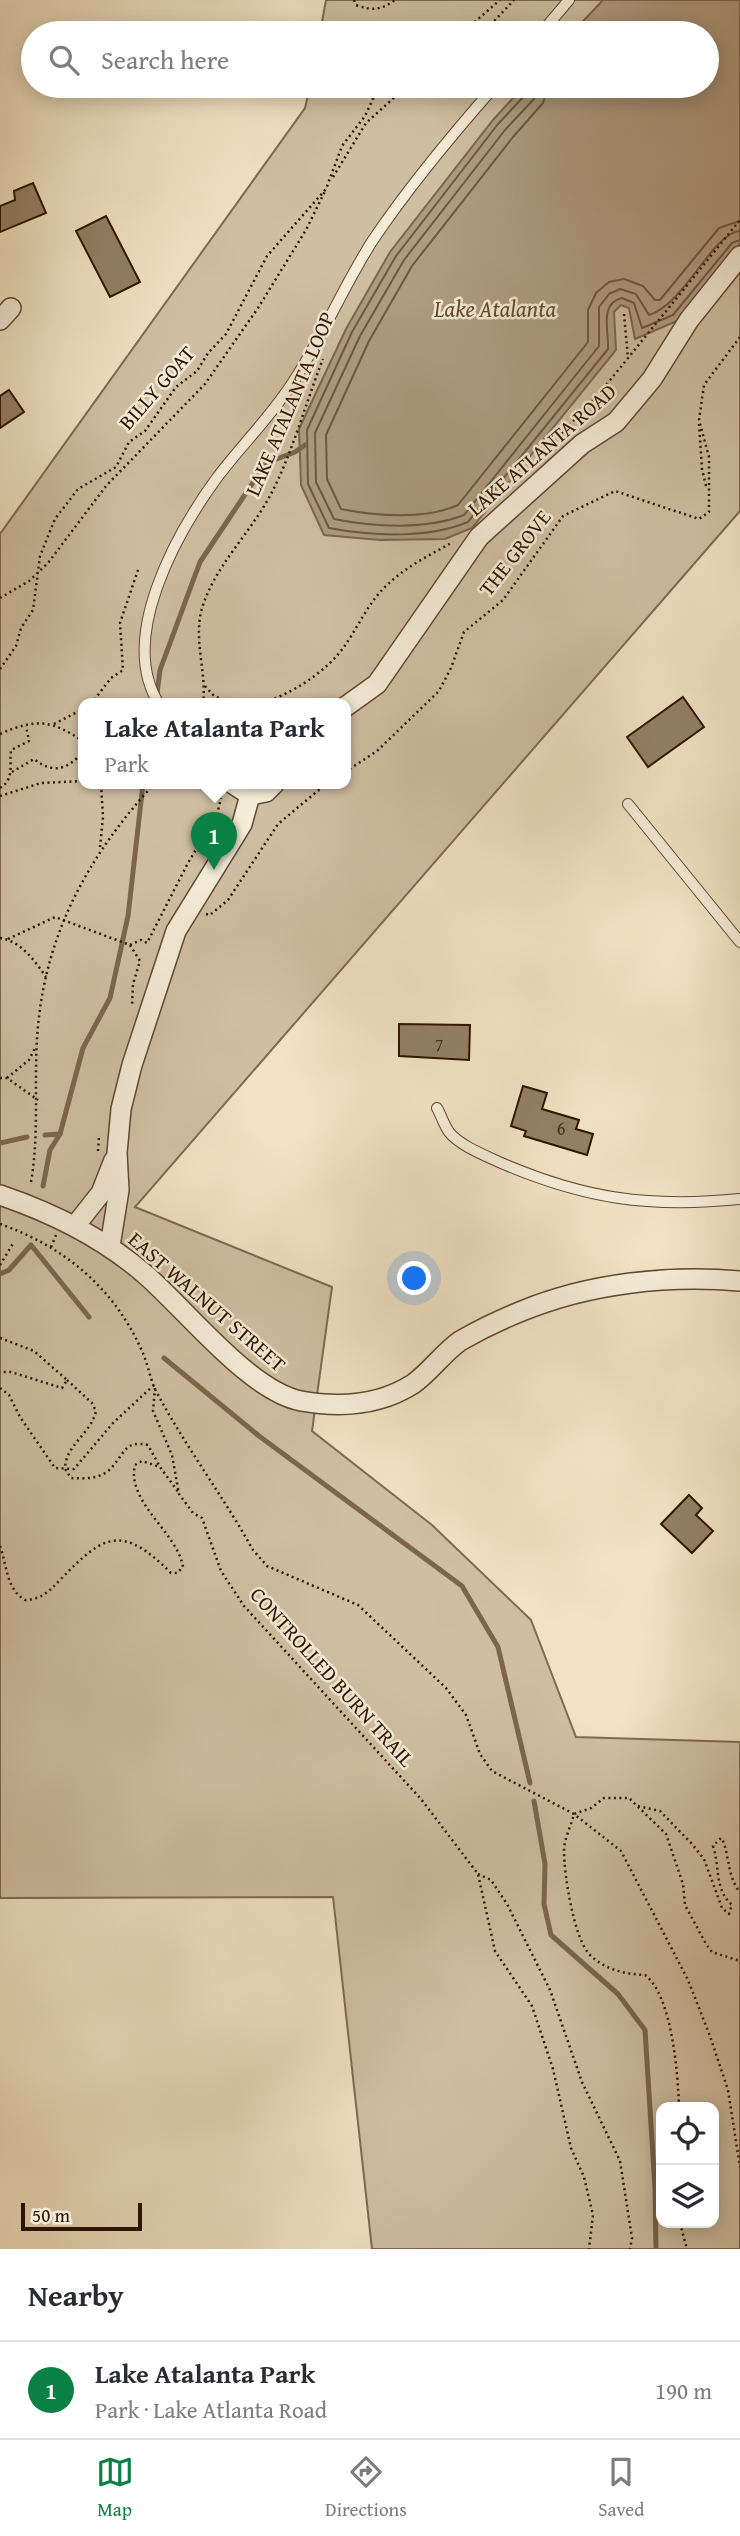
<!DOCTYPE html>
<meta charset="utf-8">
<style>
:root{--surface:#fff;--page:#f2f2f3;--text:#2b2b33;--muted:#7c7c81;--line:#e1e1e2;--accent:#0b8043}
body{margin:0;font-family:"Gentium Book Plus",serif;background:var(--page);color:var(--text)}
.controls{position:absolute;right:21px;bottom:21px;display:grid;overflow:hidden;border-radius:14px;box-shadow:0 4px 18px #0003}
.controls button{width:63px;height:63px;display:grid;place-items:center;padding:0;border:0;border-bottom:2px solid var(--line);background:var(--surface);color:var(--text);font:35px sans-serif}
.scale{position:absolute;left:21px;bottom:18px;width:121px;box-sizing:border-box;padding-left:7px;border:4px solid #2f1500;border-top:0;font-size:19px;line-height:24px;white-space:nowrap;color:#2f1500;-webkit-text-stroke:5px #f5ecd8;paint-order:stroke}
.you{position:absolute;left:415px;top:1279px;width:24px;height:24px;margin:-18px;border:5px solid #fff;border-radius:50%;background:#1a73e8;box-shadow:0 0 0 10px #1a73e833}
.badge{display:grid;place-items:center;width:46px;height:46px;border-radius:50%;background:var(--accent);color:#fff;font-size:23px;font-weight:700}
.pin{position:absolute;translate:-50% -58px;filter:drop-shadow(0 2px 4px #0008)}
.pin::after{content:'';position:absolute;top:37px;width:24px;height:21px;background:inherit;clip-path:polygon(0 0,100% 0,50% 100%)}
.popup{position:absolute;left:78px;top:698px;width:273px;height:91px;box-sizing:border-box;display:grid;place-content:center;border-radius:14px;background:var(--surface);filter:drop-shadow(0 2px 5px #0005);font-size:23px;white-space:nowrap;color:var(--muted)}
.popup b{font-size:26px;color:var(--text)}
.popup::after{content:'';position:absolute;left:50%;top:100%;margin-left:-14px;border:14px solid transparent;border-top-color:var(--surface)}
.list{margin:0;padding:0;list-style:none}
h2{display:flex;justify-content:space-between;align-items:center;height:91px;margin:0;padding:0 28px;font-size:30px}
h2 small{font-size:23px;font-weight:400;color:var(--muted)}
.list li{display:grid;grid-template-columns:46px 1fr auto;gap:21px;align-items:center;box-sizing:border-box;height:98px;padding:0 28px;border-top:2px solid var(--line)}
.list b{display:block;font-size:26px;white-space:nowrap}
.list p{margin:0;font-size:23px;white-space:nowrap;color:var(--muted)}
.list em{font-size:23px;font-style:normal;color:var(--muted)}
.icon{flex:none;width:38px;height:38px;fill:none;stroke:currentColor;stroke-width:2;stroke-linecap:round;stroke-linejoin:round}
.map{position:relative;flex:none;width:740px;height:2249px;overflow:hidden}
.search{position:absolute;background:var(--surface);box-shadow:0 4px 18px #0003;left:21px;right:21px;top:21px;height:77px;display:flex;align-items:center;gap:18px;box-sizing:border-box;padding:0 24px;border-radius:38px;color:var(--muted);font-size:26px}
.sheet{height:189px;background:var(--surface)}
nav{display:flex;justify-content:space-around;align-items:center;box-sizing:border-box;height:98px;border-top:2px solid var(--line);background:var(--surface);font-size:19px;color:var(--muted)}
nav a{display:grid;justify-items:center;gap:4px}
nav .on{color:var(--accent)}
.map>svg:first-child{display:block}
.green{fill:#cfbfa2;stroke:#7f6a51;stroke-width:2;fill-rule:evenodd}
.water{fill:#ae9c81;stroke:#7b664d;stroke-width:2}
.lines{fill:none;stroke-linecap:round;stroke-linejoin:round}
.shore{stroke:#6e5840;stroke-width:2}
.stream{stroke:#7b664d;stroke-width:5}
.building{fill:#938065;stroke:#2f1500;stroke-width:2}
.lane-casing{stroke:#5f4831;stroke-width:12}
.street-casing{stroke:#5f4831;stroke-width:22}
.path{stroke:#2f1500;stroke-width:2.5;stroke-dasharray:2 3.5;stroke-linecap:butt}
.lane{stroke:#f5ecd8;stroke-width:10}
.street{stroke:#f5ecd8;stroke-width:19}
.labels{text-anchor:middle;stroke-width:5;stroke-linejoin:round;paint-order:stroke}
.number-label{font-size:18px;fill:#483019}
.street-label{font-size:21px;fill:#2f1500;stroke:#f5ecd8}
.water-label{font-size:23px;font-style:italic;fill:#624b34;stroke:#f5ecd8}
</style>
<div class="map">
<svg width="740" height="2249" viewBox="0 0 740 2249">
<rect width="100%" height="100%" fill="#f0e2c3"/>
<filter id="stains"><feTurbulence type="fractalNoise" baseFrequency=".00286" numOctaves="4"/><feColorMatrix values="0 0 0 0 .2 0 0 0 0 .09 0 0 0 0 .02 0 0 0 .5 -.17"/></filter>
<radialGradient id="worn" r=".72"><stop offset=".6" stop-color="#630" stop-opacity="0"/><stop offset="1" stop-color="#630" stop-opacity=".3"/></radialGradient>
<path class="green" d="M326,0H740V511L135,1207L332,1287L312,1431L432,1525L531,1620L576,1737L740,1742V2249H372L333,1897L0,1898V534L305,108L310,86H707V33H320ZM83,704H345V784H83ZM661,2107H714V2223H661Z"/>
<path class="water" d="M603,0H740V244L677,321L635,339L629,308L621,305L614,312L616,350L472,528L445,539L380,540L324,535L301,485L299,429L346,329L390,252L493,120L524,86H707V33H572Z"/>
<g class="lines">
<path class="shore" d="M529,86L527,93L498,124L396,256L352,332L307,430L308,484L329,528C372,536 427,539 468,522L608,349C609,331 599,303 622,298L634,303L642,328L673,315L732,243L740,240
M538,86L534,99L505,130L404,260L360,336L315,433L316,482L334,519C374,527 426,530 464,515L599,346V307L609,294L620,289L636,294L649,315C685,304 712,233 740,231
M548,86L543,103L513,137L412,266L369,341L326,435L327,479L341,509C376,516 425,520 458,505L588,342V310L596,293L609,282L624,279L643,286L655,300H660L719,228L740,221"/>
<path class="stream" d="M157,694L160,670L200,562L266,463L295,452L305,445
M45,1135L60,1134
M0,1143L27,1137
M43,1186L50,1150L60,1134L83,1048L110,998L128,916L143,784
M0,1274L9,1270L31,1245L89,1317
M164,1358L259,1436L462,1586L498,1647L530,1783
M534,1801L545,1864L544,1904L551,1935L618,1994L645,2030L655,2188L656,2249"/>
</g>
<path class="building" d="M33,183L46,213L0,232V206L15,200L14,191Z
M106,216L140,282L110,297L76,231Z
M9,390L24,412L0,428V396Z
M683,697L704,727L648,767L627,737Z
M399,1024L470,1025L469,1060L399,1056Z
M523,1086L547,1093L542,1109L579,1120L576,1129L593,1134L587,1155L524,1136L526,1131L511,1126Z
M689,1495L702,1508L696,1515L713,1531L692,1553L661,1524Z"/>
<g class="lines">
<defs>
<path id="lane" d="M541,33L569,0
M159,704C117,638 177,533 216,479C242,444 272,416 295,379C324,334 344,285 373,240C410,185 451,136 495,86
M628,804L740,942
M437,1108C441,1115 444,1125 449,1132C459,1145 484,1155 499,1162C584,1199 649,1208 740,1199"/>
<path id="street" d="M0,320L11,308
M345,707L377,684L479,537L582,444L616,422L652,379L689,320L740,256
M233,784L250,795L266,792L274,784
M0,1195C53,1213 105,1239 147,1276C188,1312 250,1391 301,1401C340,1408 380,1405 413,1384C430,1372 443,1353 460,1341C479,1330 502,1319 522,1311C590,1283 668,1275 740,1281
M75,1226L101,1193L114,1160
M110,1246L119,1190L117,1153L121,1109L132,1065L176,931L242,824L250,795"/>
</defs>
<use href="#lane" class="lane-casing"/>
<use href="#street" class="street-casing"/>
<path class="path" d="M354,0L356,5C372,11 381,10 395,0
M462,33L500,0
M483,33L514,0
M333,177L366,123L407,86
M624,314L628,358
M699,424L702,469L706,486
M539,457L598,395L740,220
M0,598L29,581L48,563L106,486L205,384L258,308L306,230L326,189
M0,669L16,646L21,628L33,610L40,556L55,519L78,489L116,467L129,442L145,431L176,387L197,371L208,353L226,334L267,256L326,189L342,146L365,116L379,86
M205,686L214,696L235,704
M91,704L111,678L123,670L120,623L138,570
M203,704C207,672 193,640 202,608C216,564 250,534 271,494C292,454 306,402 323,359
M259,704C291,695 328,671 346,644C359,625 369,602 386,586C405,567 430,555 453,542
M54,724L83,709
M0,734C36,718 51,720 83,741
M12,772L34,759C53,774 67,770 83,752
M345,772L377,751L439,691L451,668L464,632L503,600L563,516L615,491L699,519L709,512V457L699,420L704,385L740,337
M0,788C15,779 9,765 11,750L29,741L26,726
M0,796L41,783L83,781
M100,847L103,817L101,784
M206,914L210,915L228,900L278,824L326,784
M0,938C21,941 35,961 46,977
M8,939L55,917L130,945L140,961L133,984L132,1005
M130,945L141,940L147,943L188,863L217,815L221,798
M0,1078H7L38,1100
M7,1078L29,1060L36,1046
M98,1151L99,1136
M31,1182C40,1130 33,1078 38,1026C47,930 90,854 154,784
M0,1224C65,1247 114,1288 142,1351C148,1364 150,1379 156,1391C185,1446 223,1496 253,1550L267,1566L358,1605L446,1688L466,1715L480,1754L492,1771L574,1814L621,1851L688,1980L710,2036L728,2090L740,2167
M51,1247L56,1235
M0,1265L14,1242
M0,1338L34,1351L67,1380L62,1388L11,1372H0
M67,1380L92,1403L96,1411C91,1434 65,1445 65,1469L71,1478C86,1479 103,1479 113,1466C125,1452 126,1440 148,1445L160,1467
M0,1388L9,1395L20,1417L55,1468L74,1469L113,1423L154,1385
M155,1388L153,1411L172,1455L179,1494L193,1513L202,1518L221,1571L244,1606L421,1799L478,1874L495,1951L532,2006L553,2069L571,2148L584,2177L593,2215L589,2249
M0,1546C7,1565 6,1589 25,1600C43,1599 49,1591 61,1579C104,1534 122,1524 171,1573H177L183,1567C178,1533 126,1502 135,1465L142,1461L160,1467L179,1493
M638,1806L660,1811L692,1844L704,1859L722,1908L729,1914L732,1905C714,1889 720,1866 713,1846L721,1838C729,1848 726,1874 740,1893
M478,1874L491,1880L507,1904L550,1990L582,2082L620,2161L632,2238L630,2249
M679,2107C678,2074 672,1995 645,1975C624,1974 606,1970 590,1955C574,1939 564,1875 564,1851C564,1839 571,1826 574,1814L591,1808L604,1798H629L666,1834L683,1884L685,1905L706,1944L712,1952L740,1961
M680,2223L687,2249"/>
<use href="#lane" class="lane"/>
<use href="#street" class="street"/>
</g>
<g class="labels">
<g class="number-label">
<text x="439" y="1051">7</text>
<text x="561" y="1135">6</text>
</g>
<g class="street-label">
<text transform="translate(157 388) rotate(-49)" y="7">BILLY GOAT</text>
<text transform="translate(290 404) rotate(-67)" y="7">LAKE ATALANTA LOOP</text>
<text transform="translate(542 450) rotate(-41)" y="7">LAKE ATLANTA ROAD</text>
<text transform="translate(515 553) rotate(-52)" y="7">THE GROVE</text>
<text transform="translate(207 1302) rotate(41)" y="7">EAST WALNUT STREET</text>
<text transform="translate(332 1677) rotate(48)" y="7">CONTROLLED BURN TRAIL</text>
</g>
<g class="water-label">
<text x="495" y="317">Lake Atalanta</text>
</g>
</g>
<rect width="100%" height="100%" filter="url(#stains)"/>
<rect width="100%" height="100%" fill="url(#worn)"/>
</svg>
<div class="controls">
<button><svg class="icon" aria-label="locate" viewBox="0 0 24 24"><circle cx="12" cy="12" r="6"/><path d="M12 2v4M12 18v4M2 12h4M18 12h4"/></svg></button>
<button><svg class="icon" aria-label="layers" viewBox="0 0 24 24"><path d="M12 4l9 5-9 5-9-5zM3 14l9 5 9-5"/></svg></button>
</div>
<div class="scale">50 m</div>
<div class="you"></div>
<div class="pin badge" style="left:214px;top:870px">1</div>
<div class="popup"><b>Lake Atalanta Park</b>Park</div>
<div class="search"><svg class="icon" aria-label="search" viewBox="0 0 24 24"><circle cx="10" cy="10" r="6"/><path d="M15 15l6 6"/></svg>Search here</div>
</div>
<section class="sheet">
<h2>Nearby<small></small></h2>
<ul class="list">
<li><span class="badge">1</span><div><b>Lake Atalanta Park</b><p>Park · Lake Atlanta Road</p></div><em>190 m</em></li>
</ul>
</section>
<nav>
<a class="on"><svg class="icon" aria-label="map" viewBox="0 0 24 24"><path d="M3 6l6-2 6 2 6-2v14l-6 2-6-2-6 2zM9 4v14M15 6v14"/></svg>Map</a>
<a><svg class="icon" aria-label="directions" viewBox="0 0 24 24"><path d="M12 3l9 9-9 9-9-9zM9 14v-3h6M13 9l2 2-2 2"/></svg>Directions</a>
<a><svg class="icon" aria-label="saved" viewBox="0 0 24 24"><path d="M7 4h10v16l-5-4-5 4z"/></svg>Saved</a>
</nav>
